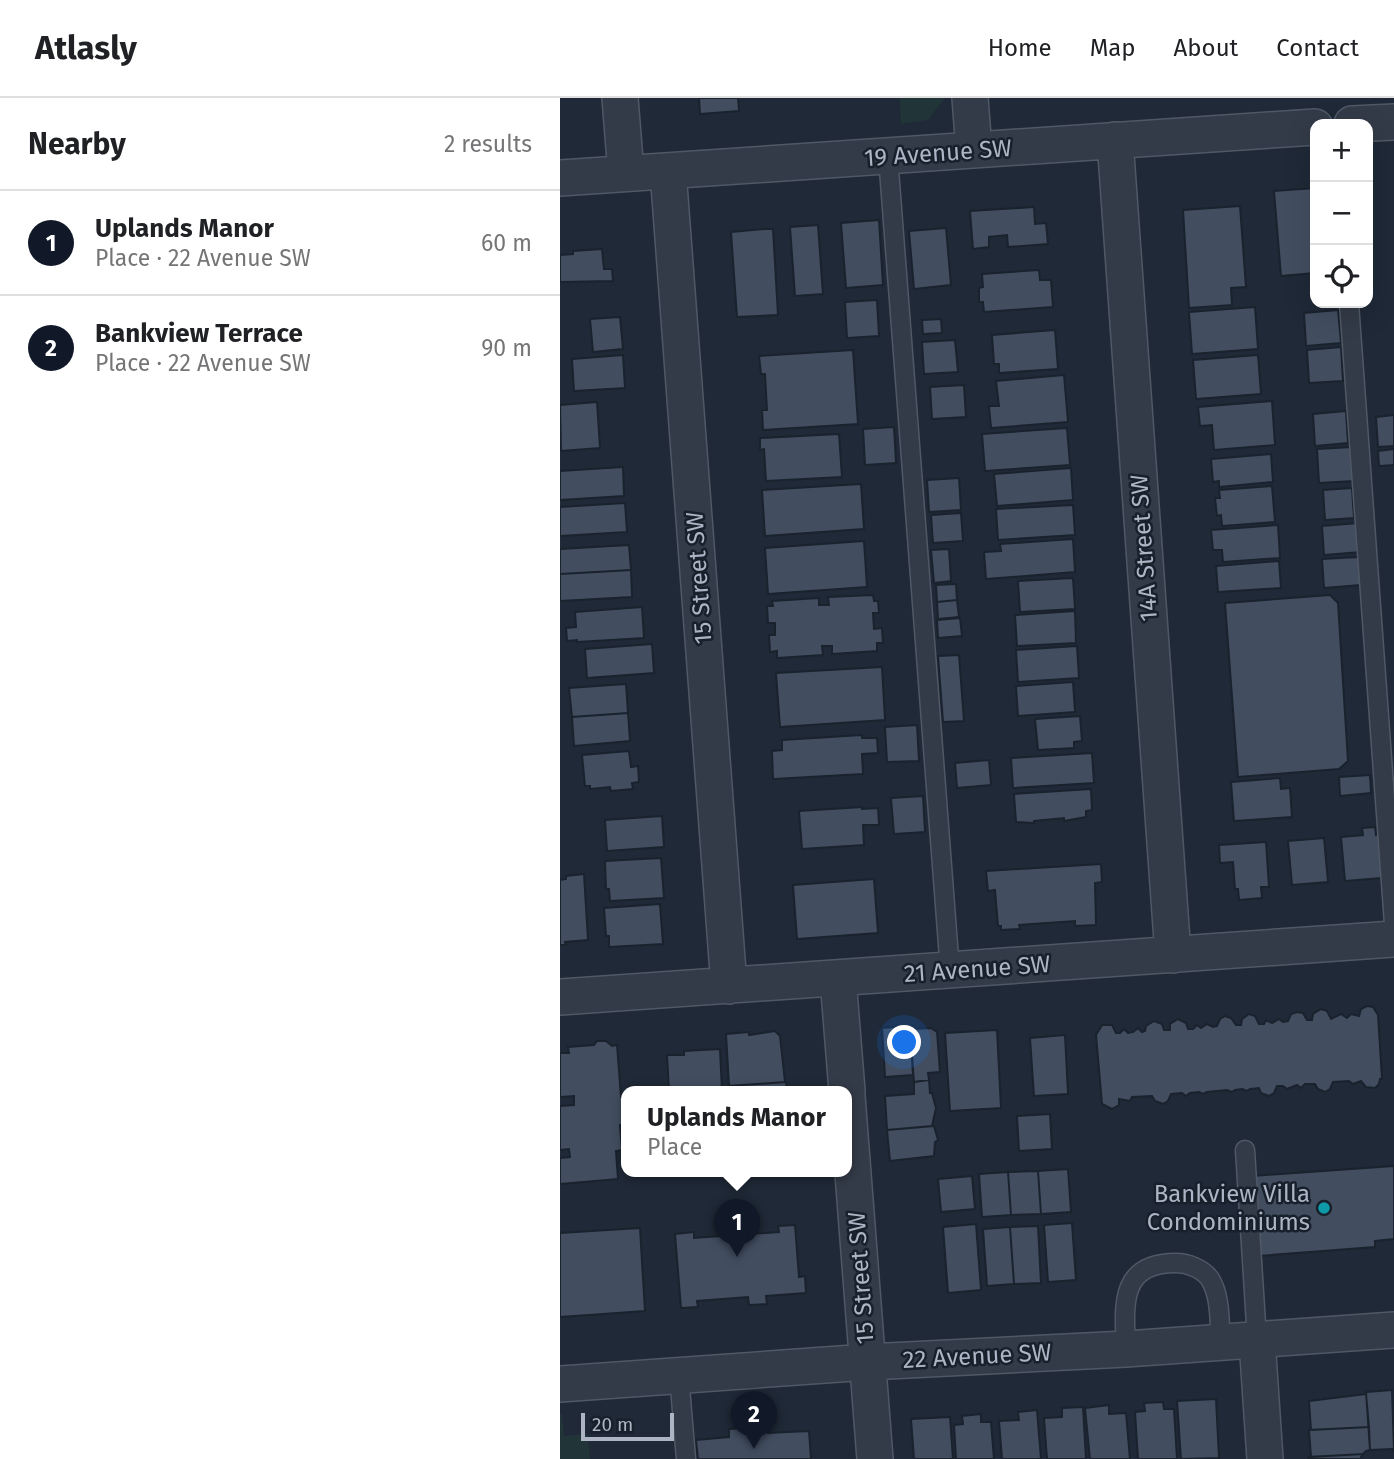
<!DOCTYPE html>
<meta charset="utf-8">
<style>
:root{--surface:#fff;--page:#f2f2f2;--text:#202124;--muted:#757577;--line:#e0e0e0;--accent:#111827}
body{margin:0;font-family:"Fira Sans",sans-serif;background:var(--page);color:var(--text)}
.controls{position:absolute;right:21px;top:21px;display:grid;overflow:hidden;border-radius:14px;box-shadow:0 7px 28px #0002}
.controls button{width:63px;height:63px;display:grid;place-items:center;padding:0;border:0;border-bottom:2px solid var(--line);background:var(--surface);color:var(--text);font:35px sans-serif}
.scale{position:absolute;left:21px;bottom:18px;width:93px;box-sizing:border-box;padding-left:7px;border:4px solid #adb5c5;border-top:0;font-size:19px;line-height:24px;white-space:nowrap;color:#adb5c5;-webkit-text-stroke:5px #18202c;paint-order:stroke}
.you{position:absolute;left:345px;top:945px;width:24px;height:24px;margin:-18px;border:5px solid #fff;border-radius:50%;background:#1a73e8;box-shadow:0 0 0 10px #1a73e833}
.badge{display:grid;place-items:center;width:46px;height:46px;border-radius:50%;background:var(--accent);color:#fff;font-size:23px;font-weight:700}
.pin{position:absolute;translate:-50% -58px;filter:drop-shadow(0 2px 4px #0008)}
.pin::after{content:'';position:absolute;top:37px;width:24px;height:21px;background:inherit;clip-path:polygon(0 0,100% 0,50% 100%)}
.popup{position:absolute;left:61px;top:988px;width:231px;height:91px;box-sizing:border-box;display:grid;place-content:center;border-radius:14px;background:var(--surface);filter:drop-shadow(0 2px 5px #0005);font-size:23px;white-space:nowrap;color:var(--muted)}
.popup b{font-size:26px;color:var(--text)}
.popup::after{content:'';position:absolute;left:50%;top:100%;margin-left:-14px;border:14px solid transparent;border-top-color:var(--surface)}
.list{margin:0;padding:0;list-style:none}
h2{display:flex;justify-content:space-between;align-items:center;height:91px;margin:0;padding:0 28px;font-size:30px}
h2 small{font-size:23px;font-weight:400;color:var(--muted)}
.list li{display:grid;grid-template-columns:46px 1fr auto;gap:21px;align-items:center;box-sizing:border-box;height:105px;padding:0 28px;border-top:2px solid var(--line)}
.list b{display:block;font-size:26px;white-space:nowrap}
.list p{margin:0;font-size:23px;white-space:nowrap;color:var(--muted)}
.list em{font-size:23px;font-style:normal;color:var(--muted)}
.icon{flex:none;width:38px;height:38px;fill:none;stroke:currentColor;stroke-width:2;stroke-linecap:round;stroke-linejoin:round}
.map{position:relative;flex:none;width:834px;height:1361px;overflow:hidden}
header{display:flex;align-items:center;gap:42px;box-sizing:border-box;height:98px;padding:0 35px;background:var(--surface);border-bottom:2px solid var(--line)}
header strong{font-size:33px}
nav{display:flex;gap:38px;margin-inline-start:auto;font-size:24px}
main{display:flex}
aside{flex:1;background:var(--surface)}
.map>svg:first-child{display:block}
.green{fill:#213538}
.building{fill:#424e60;stroke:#1a222e;stroke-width:2}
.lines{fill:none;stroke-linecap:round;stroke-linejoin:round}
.service-casing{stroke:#505866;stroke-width:21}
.minor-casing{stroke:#505866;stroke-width:38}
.service{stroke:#333b48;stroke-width:18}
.minor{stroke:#333b48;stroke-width:35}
.culture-dot{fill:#0f9aa8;stroke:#18202c;stroke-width:2.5}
.labels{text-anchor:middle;stroke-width:5;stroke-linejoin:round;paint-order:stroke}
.street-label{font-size:24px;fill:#adb5c5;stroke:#18202c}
.poi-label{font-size:24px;fill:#adb5c5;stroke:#18202c;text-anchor:end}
</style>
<header>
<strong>Atlasly</strong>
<nav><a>Home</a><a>Map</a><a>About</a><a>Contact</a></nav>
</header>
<main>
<aside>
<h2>Nearby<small>2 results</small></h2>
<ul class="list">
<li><span class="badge">1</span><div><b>Uplands Manor</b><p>Place · 22 Avenue SW</p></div><em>60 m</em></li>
<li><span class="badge">2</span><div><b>Bankview Terrace</b><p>Place · 22 Avenue SW</p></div><em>90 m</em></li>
</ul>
</aside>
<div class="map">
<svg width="834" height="1361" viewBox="0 0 834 1361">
<rect width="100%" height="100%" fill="#1f2937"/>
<path class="green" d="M340,0H385L368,22L341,26Z
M0,1316H2L4,1338L28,1336L30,1361H0Z"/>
<path class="building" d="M139,0H178L179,13L140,16Z
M755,90V175L721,178L714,93Z
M680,108L686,189L671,190L672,207L629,210L623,112Z
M474,109L475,126L486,125L488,146L448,149L447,137L429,139V149L413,151L410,113Z
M319,122L323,187L286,190L281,125Z
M258,127L263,196L235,198L230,129Z
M386,130L391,187L354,191L349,133Z
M205,131H213L218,217L177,219L171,134Z
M42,151L44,171H52L53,183L0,184V157L13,156V153Z
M479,172L480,182H491L493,209L424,214L423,204H419V190L423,189L422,176Z
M317,202L319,238L287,240L285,204Z
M695,209L698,251L632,256L629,214Z
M778,212L781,245L746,248L744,215Z
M60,219L63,251L33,254L30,221Z
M381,221L382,235L363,236L362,222Z
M495,232L498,271L439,275V266H434L432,237Z
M395,242L398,274L364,276L362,244Z
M781,249L783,283L749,285L747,252Z
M293,252L298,326L203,332L202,312H207L205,276H201L199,258Z
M63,257L65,290L14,293L12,261Z
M698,257L701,296L636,301L633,262Z
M504,277L508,324L431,330L429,308H439L436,283Z
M404,287L406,319L372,321L370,289Z
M712,303L715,347L654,352L652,327L640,328L638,309Z
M37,304L40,350L1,353L0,307Z
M786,313L788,345L755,348L753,316Z
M834,317V348L818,349L816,319Z
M334,329L336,365L305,367L303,331Z
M507,330L510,367L425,373L422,336Z
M279,336L282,379L206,383L204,351L200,352V340Z
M792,349L794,383L759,385L757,351Z
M834,351V367L819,368L818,353Z
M711,356L713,384L659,389V383L653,384L651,361Z
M63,369L64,398L0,402V373Z
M511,370L513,402L437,408L434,376Z
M399,380L401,412L369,414L367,382Z
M301,386L304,431L205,438L202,392Z
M712,388L715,424L662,428L661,417L657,418L655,400H660L659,392Z
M792,390L794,420L765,422L763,392Z
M65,405L67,434L0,438V409Z
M513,407L515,437L438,442L436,411Z
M401,415L403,443L373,445L371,417Z
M799,425L801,454L764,457L762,428Z
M718,427L720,460L663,464L662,452H653L651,432Z
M513,441L515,474L426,481L424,454L441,453L440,446Z
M304,443L307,489L208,496L205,450Z
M69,447L71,472L0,476V451Z
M389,451L391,483L374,485L371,452Z
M799,459L801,487L764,490L762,461Z
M719,463L721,490L658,494L656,468Z
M71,472L72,499L0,503V476Z
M513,480L515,511L460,514L458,483Z
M396,486L397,502L377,504L376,487Z
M313,497L314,503H318L319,515H313L314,531L322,530L323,545H317V553L272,556V548H262L263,557L217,560V553L210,554L209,537H215V525H208L207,508H213L212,503L259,500V507H269L268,499Z
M770,497L778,505L788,663L779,671L678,679L665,505Z
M397,502L399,519L378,521L377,504Z
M82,509L84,540L17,544V542L7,543L6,530L16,529L15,514Z
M515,513L516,545L457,548L455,517Z
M400,520L402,538L378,540L377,522Z
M92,546L94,575L27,580L25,551Z
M517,548L519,580L458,584L456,552Z
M399,557L404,623L383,624L378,558Z
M322,569L325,622L220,629L216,575Z
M513,584L515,614L458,618L456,588Z
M66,586L68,615L12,619L9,590Z
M68,615L70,643L14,648L12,619Z
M520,618L522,643L514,644V650L478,652L475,621Z
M357,627L359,663L327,664L325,629Z
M302,637V640H317L318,655L302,656L303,676L213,681L212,653L222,652V642Z
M69,653L71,669L78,668L79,684L72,685L73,691L51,693L50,689L30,691V688H25L22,657Z
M532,655L534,685L453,690L451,660Z
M429,662L431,687L397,690L395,665Z
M810,677L811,695L780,698L779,679Z
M720,680L721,691L730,690L732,719L674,723L671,684Z
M531,691L532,712L526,713V719L504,723V720L474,723V725L456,724L454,696Z
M363,698L365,734L334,736L331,700Z
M302,709V711L318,710L319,727H303L304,747L242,751L239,713Z
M102,718L104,749L47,753L45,722Z
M815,729L816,737L819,736L822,780L785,783L781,739L803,737L802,730Z
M764,740L768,784L732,787L728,743Z
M706,744L709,789H701L702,800L679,802L678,791H675L673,764L660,765L659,747Z
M101,760L104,800L50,803L49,791H46L45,763Z
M541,766L542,784L535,785L536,827L515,828V823L459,827L460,831L441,832V828H438L435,792L428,793L426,773Z
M24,776L28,842L5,844L6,847H0V782L6,781V778Z
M314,781L318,835L237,841L233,787Z
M100,806L103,846L49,849V838H46L44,810Z
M807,908L813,909L818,917L822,981H820L819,986L815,990L806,989L801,983L793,986L789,983L773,984L770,991L765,994L758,991L755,986H745L741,990L737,987L727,991L723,988H717L714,995L709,998L701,995L699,990L690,991L687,993L682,991L675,992L672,994L667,992L647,994L643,996L639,994L630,995L626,998L622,995L611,996L608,1003L603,1006L595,1003L592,998L572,999L570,1003L559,1001V1007L552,1011L542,1006L536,937L542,927H552L556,935H560L564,931L568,935L573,934L578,930L582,934L585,933L586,928L594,923L602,926L604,932H610V926L618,921L626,925L628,931H633L637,927L641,930L647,926L653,929L657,928L660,921L665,918L671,920L676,927H681L682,921L689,916L695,918L699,926H704L706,922L712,925L719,921L723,924L728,923L731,916L737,914L743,915L747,922H752L753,916L761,911L767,913L771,921L781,916L787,920L791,916L799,918L801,911Z
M345,928L350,931L353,977L325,979L322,930Z
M371,930L377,934L380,974L368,975L369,982L354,984L350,931Z
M437,932L441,1010L390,1013L385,935Z
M215,933L220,938L225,984L169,988L166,936L189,934V937Z
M505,937L508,996L474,998L470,940Z
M37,943H46L52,948L57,947L61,999H64L66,1027H60L62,1052L56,1053L58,1081L0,1086V1060L10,1059L9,1051L0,1052V1008L14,1007V998L0,999V955H9L8,949L34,947Z
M160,951L162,993H109L107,957H124V953Z
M369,982L370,995H372L376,1010L372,1028L327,1032L325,998L354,996V984Z
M226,984L227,993H170L169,988Z
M490,1016L492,1051L459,1053L457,1018Z
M374,1028L378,1042L375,1044L374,1058L330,1063L327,1032Z
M834,1068V1141L815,1143V1149L698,1158L692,1078Z
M508,1071L511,1114L481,1116L478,1073Z
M478,1073L481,1116L451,1117L448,1074Z
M448,1074L451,1117L422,1119L419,1076Z
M412,1078L415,1111L381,1114L378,1081Z
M512,1125L516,1182L488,1184L484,1127Z
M416,1126L421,1192L388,1195L383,1129Z
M235,1127L239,1179L245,1178L246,1195L206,1198L207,1206L189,1207L188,1199L137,1203L138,1209L121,1210L115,1136L134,1134V1140L219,1134L218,1128Z
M478,1128L481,1185L454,1186L450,1129Z
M450,1129L454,1186L427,1188L423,1131Z
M80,1130L85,1213L0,1219V1135Z
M832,1292L834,1353L832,1351L810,1352L806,1294Z
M806,1296L809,1329L751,1332L749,1303Z
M656,1301L659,1360L621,1361L617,1303Z
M603,1304L604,1311H614L617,1361H578L575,1314L585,1313L584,1305Z
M549,1307V1316L566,1315L570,1361H530L525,1310Z
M523,1309L526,1361H487L484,1320L502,1319V1310Z
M477,1312L481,1361H442L439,1323L459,1322L458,1314Z
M421,1316V1324H431L434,1361H396L394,1327L403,1326L402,1318Z
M390,1319L393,1361H354L351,1321Z
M208,1325V1335L249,1333L251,1361H138L136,1342L169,1339V1331L183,1330L182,1327Z
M809,1329L810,1352L806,1353L803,1356L751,1359L749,1332Z
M803,1356L800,1361H748V1359Z"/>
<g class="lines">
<defs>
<path id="service" d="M328,58L390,873
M789,205L834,826
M685,1052L697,1242
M566,1251C564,1207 559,1165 616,1165C628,1165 643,1171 650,1181C661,1199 659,1223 661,1244
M119,1277L126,1361"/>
<path id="minor" d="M60,0L66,75
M410,0L414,52
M792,26L834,24
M555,42L613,857
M108,73L169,888
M0,80L755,29
M278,881L287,993
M0,899L834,841
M287,998L315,1361
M697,1242L705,1361
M0,1286L308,1264L566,1251L834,1232"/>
</defs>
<use href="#service" class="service-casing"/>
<use href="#minor" class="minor-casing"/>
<use href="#service" class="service"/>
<use href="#minor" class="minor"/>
</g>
<circle class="culture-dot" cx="764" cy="1110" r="7"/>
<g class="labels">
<g class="street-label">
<text transform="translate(378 55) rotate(-4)" y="8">19 Avenue SW</text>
<text transform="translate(584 450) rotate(-94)" y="8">14A Street SW</text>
<text transform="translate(139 480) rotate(-94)" y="8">15 Street SW</text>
<text transform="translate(417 871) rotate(-4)" y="8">21 Avenue SW</text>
<text transform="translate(301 1180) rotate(-94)" y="8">15 Street SW</text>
<text transform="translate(417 1258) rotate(-3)" y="8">22 Avenue SW</text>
</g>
<g class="poi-label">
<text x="750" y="1104">Bankview Villa<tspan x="750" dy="28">Condominiums</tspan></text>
</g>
</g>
</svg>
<div class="controls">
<button>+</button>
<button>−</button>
<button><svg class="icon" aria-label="locate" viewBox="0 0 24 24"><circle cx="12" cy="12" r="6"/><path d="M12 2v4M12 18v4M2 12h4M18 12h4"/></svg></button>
</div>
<div class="scale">20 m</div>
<div class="you"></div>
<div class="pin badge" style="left:177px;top:1159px">1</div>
<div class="popup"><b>Uplands Manor</b>Place</div>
<div class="pin badge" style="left:194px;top:1351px">2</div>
</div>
</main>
